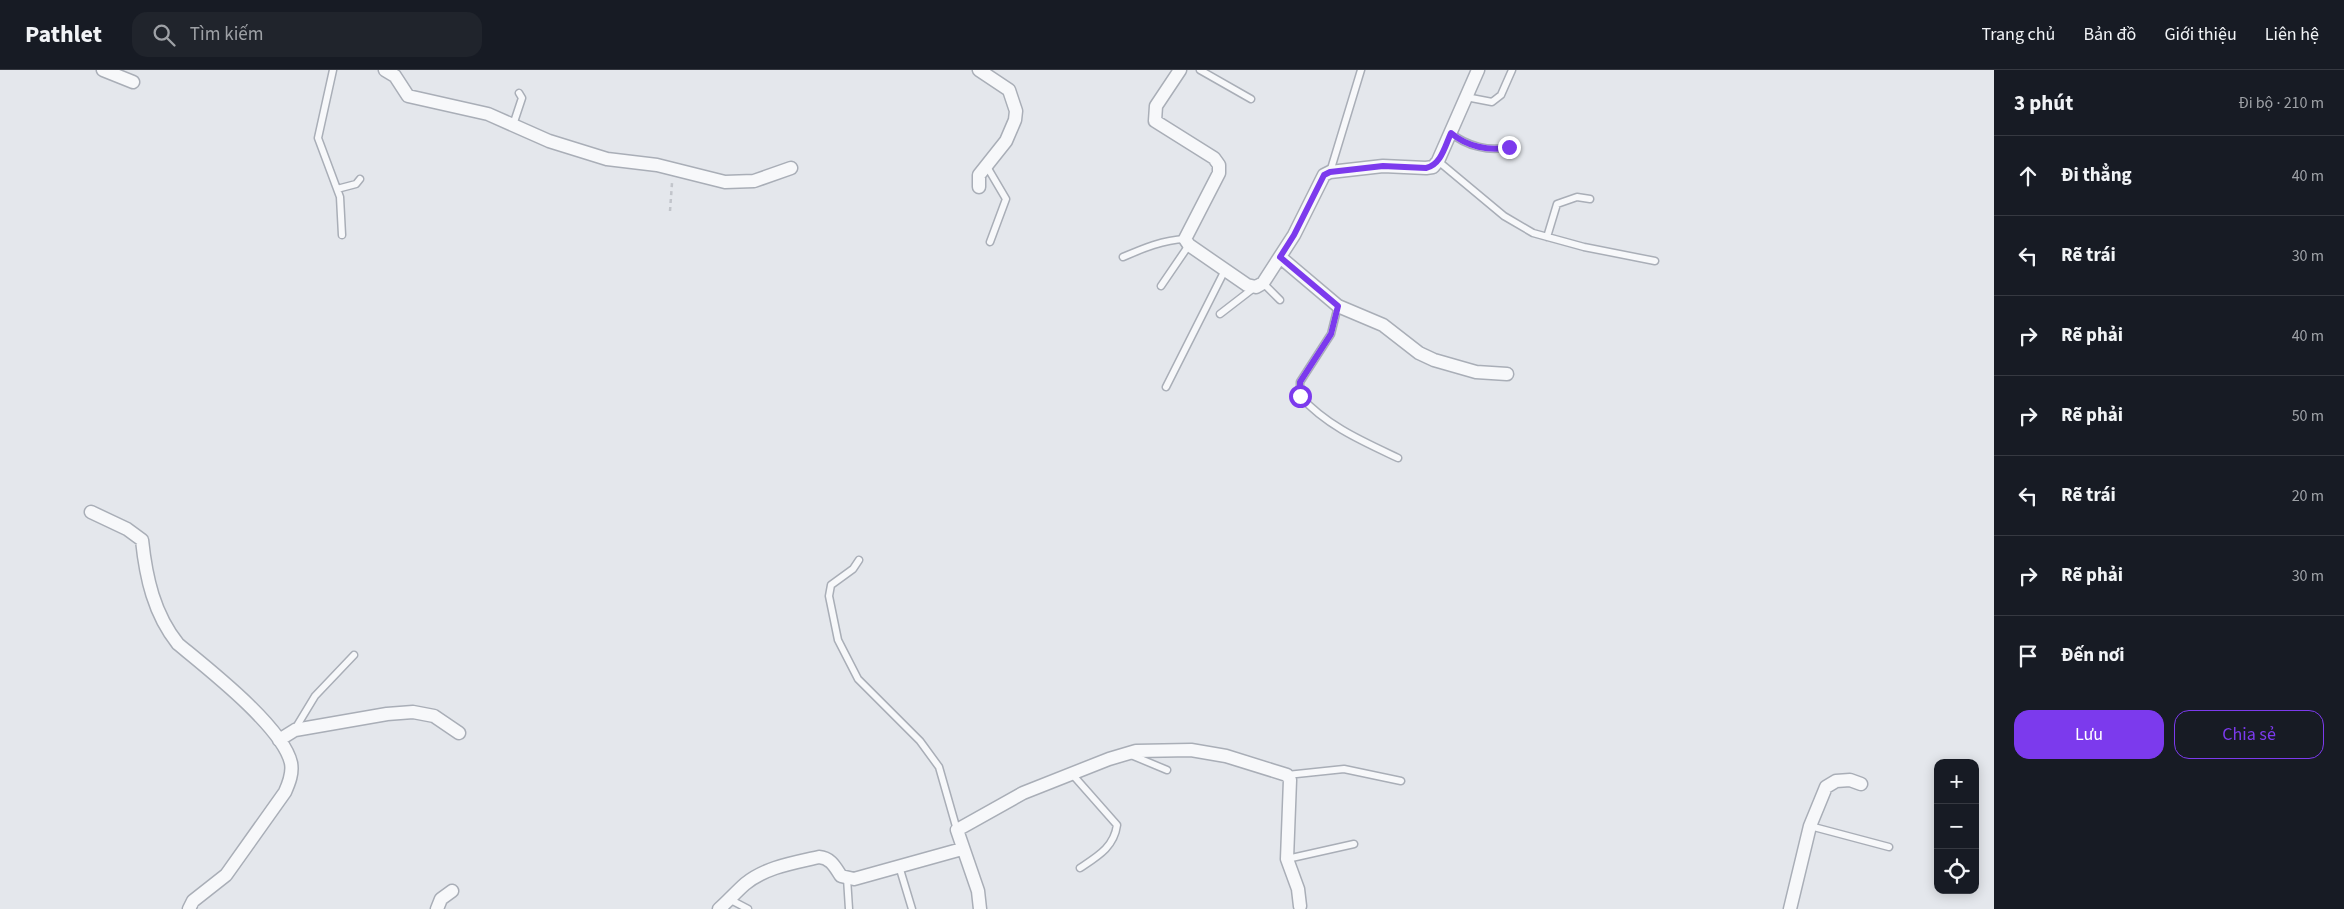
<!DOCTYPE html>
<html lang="vi">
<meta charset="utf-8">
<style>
:root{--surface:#171b24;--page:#20242c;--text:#f1f3f6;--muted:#9ea1a6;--line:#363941;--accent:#7c3aed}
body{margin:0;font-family:"Source Sans 3",sans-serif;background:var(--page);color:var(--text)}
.controls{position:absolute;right:15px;bottom:15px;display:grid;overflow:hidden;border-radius:10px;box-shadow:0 2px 12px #0003}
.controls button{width:45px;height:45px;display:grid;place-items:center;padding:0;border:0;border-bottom:1px solid var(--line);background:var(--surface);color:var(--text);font:25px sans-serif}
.stop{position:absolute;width:15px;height:15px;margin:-11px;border:4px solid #7c3aed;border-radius:50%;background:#fff}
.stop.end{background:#7c3aed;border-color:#fff;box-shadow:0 1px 5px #0008}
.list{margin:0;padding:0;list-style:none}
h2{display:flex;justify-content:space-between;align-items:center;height:65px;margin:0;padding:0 20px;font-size:21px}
h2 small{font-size:16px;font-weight:400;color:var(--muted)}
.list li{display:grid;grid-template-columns:32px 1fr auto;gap:15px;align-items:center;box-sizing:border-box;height:80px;padding:0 20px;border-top:1px solid var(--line)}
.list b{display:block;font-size:19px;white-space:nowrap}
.list em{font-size:16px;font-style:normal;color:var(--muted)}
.actions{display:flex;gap:10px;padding:15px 20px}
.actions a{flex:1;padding:11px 0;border:1px solid var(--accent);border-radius:15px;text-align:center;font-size:18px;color:var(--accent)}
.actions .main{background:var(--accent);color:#fff}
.icon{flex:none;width:28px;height:28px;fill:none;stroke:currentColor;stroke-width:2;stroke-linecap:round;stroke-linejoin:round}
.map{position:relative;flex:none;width:1994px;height:839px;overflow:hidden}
header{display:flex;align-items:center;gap:30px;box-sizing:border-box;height:70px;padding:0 25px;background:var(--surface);border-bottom:1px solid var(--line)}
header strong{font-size:24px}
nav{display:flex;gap:28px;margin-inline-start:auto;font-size:18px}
.search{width:350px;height:45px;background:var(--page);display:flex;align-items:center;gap:12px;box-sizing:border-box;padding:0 18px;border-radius:15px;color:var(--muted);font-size:19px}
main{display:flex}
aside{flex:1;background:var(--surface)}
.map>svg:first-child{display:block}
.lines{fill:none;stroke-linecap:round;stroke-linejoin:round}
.service-casing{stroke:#a9aeb7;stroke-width:9}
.minor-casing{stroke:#a9aeb7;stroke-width:15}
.path{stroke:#c2c5cb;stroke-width:2.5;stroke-dasharray:4 4;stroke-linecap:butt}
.service{stroke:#f7f8fa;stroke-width:6}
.minor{stroke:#f7f8fa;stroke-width:12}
.route{stroke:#7c3aed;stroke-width:6}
</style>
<header>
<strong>Pathlet</strong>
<div class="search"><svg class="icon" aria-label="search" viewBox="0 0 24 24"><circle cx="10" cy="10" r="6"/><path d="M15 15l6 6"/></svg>Tìm kiếm</div>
<nav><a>Trang chủ</a><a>Bản đồ</a><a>Giới thiệu</a><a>Liên hệ</a></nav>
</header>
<main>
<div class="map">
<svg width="1994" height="839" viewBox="0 0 1994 839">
<rect width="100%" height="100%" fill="#e4e7ec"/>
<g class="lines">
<defs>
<path id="service" d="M333,0L318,68L340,127L342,165
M1200,0L1251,29
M1466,27L1492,32L1501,25L1512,0
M513,55L522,28L519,23
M1451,63C1466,76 1490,82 1509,77
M1438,91L1504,146L1533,163L1584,177L1655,191
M986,95L1006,129L990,172
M1330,102L1361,0
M337,119L356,114L360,109
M1547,167L1557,134L1577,127L1590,129
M1123,187C1144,178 1163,170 1185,169
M1263,213L1280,230
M1161,216L1189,175
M1338,236L1331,264L1300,312V326C1327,356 1362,371 1398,388
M1220,244L1255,217
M1166,317L1225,200
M859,490L853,499L831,515L829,526L838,570L858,609L920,671L939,697L957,760
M295,659L315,626L354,585
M1131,685L1167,700
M1072,704L1117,755C1114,777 1098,786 1080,798
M1287,705L1344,699L1401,711
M1810,756L1889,777
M1287,789L1354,774
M899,796L912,839
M847,808L849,839
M729,829L748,839"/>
<path id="minor" d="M103,0L133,12
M385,0L395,6L408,26L488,44L549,71L607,89L657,95L725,112L754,111L791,98
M979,0L1009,20L1016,41L1015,50L1006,71L979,105V117
M1180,0L1156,36L1155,51L1214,88L1219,95V103L1185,169L1189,175L1247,215L1256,217L1263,213L1294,165L1324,105L1330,102L1383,96L1426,98L1433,97L1438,91L1478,0
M1280,187L1338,236L1383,255L1419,283L1434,290L1476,302L1507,304
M91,442L127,459L142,470C146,508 154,544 178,574C207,598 283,657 291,693C293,703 289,713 285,722L226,805L193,831L189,839
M279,670L295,660L387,644L413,642L434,646L459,663
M437,839L441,829L452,821
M719,839C728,831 736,822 745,814C766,797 793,793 819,787C831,788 835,797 841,806L854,809L962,779
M980,839L978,821L957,760L1023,723L1109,689L1136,681L1191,680L1226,686L1287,705L1290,710L1287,789L1298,819L1300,836
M1790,839L1810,756L1826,717L1836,711L1850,710L1861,714"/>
</defs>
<use href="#service" class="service-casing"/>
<use href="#minor" class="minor-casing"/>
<path class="path" d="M670,141L672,113"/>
<use href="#service" class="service"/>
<use href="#minor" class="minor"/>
</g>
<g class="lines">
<path class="route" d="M1300,326V312L1331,264L1338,236L1280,187L1294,165L1324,105L1330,102L1383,96L1426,98C1441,95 1445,76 1451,63C1466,76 1490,82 1509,77"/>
</g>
</svg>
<div class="controls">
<button>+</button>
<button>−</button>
<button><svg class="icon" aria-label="locate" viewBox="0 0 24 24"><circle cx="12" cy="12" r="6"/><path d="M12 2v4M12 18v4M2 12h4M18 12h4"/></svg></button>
</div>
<div class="stop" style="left:1300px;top:326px"></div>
<div class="stop end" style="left:1509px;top:77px"></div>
</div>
<aside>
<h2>3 phút<small>Đi bộ · 210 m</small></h2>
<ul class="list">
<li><svg class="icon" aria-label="ahead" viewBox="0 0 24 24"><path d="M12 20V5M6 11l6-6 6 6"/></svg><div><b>Đi thẳng</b></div><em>40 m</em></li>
<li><svg class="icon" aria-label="left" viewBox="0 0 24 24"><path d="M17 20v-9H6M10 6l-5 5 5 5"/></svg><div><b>Rẽ trái</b></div><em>30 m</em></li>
<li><svg class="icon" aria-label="right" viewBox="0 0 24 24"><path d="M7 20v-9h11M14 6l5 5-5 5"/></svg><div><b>Rẽ phải</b></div><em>40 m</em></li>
<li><svg class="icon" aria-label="right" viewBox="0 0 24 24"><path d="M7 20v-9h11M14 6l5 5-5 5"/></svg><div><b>Rẽ phải</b></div><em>50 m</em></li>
<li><svg class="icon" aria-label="left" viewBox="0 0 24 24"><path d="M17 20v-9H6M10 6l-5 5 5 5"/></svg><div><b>Rẽ trái</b></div><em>20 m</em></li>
<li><svg class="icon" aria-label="right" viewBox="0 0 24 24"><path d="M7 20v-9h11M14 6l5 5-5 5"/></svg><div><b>Rẽ phải</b></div><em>30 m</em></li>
<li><svg class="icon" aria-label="arrive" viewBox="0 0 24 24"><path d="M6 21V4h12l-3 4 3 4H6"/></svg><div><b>Đến nơi</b></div></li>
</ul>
<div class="actions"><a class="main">Lưu</a><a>Chia sẻ</a></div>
</aside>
</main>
